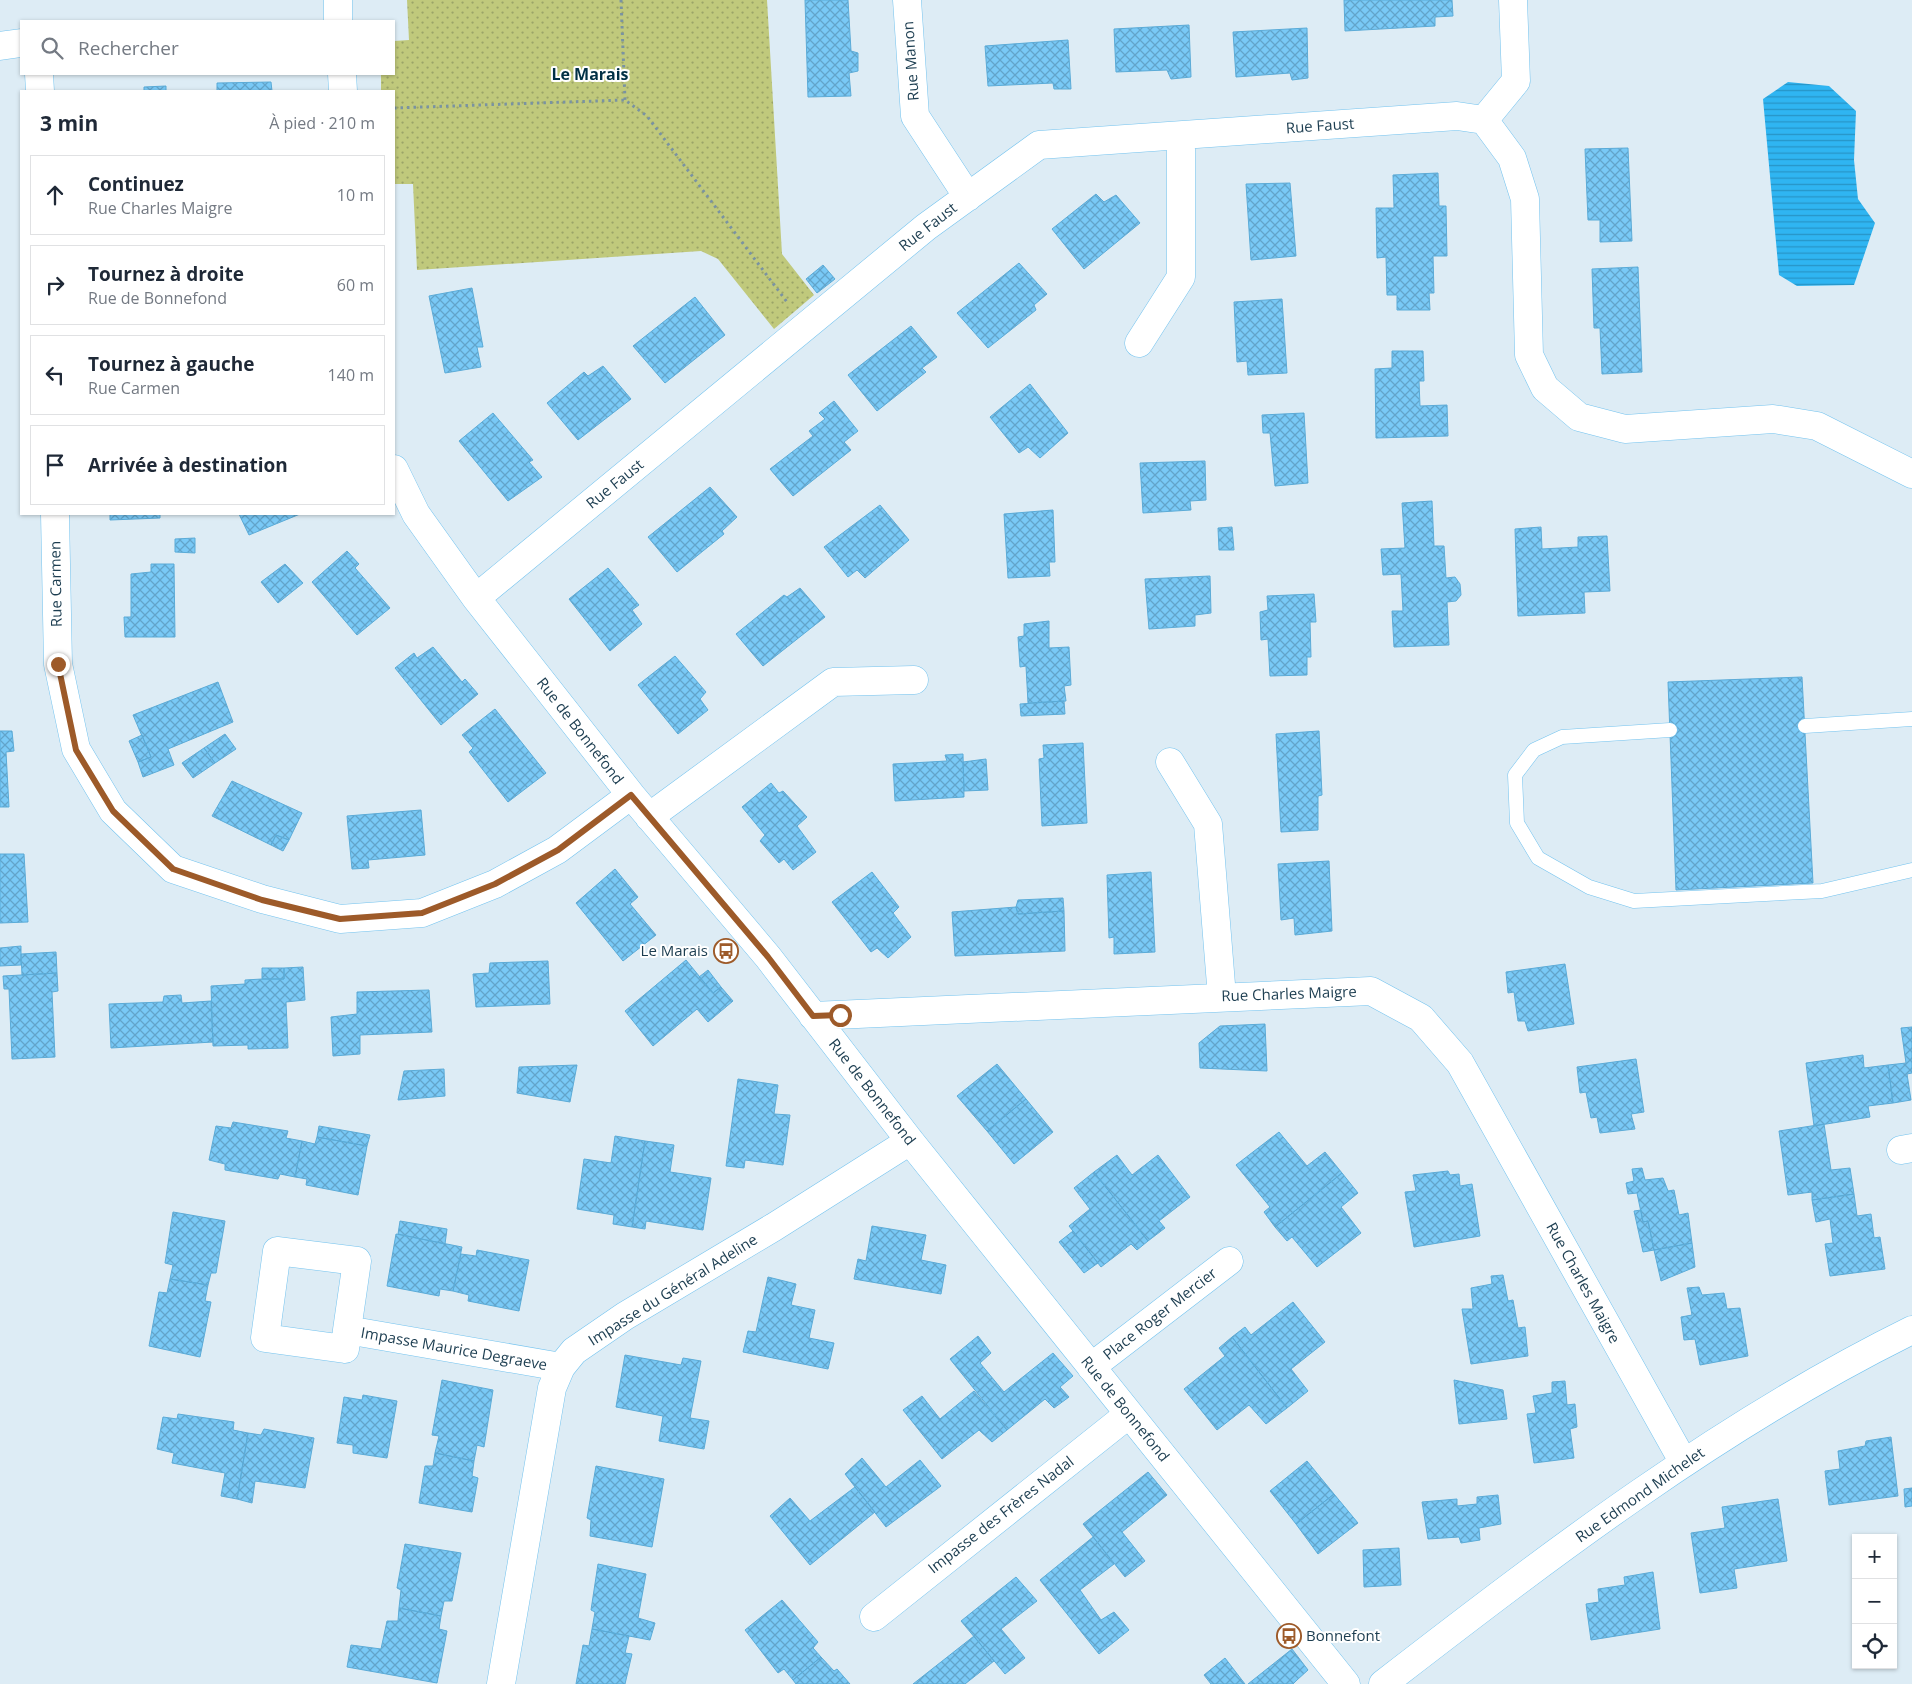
<!DOCTYPE html>
<html lang="fr">
<meta charset="utf-8">
<style>
:root{--surface:#fff;--page:#f6f6f7;--text:#1f2937;--muted:#747a83;--line:#e0e1e3}
body{margin:0;font-family:"Open Sans",sans-serif;background:var(--page);color:var(--text)}
.controls{position:absolute;right:15px;bottom:15px;display:grid;overflow:hidden;border-radius:0px;box-shadow:0 1px 4px #0004}
.controls button{width:45px;height:45px;display:grid;place-items:center;padding:0;border:0;border-bottom:1px solid var(--line);background:var(--surface);color:var(--text);font:25px sans-serif}
.stop{position:absolute;width:15px;height:15px;margin:-11px;border:4px solid #9d5a29;border-radius:50%;background:#fff}
.stop.end{background:#9d5a29;border-color:#fff;box-shadow:0 1px 5px #0008}
.list{margin:0;padding:0;list-style:none}
h2{display:flex;justify-content:space-between;align-items:center;height:65px;margin:0;padding:0 20px;font-size:21px}
h2 small{font-size:16px;font-weight:400;color:var(--muted)}
.list li{display:grid;grid-template-columns:32px 1fr auto;gap:15px;align-items:center;box-sizing:border-box;height:80px;margin:0 10px 10px;padding:0 10px;border:1px solid var(--line);border-radius:0px}
.list b{display:block;font-size:19px;white-space:nowrap}
.list p{margin:0;font-size:16px;white-space:nowrap;color:var(--muted)}
.list em{font-size:16px;font-style:normal;color:var(--muted)}
.icon{flex:none;width:28px;height:28px;fill:none;stroke:currentColor;stroke-width:2;stroke-linecap:round;stroke-linejoin:round}
.map{position:relative;flex:none;width:1912px;height:1684px;overflow:hidden}
.search{position:absolute;background:var(--surface);box-shadow:0 1px 4px #0004;left:20px;top:20px;width:375px;height:55px;display:flex;align-items:center;gap:12px;box-sizing:border-box;padding:0 18px;border-radius:0px;color:var(--muted);font-size:19px}
.panel{position:absolute;background:var(--surface);box-shadow:0 1px 4px #0004;left:20px;top:90px;width:375px;height:425px;border-radius:0px}
.map>svg:first-child{display:block}
.grass{fill:url(#grass-dots)}
.water{fill:url(#water-rules)}
.building{fill:url(#building-cross-hatch);stroke:#5babd7}
.lines{fill:none;stroke-linecap:round;stroke-linejoin:round}
.lane-casing{stroke:#73c3ef;stroke-width:15}
.street-casing{stroke:#73c3ef;stroke-width:29}
.path{stroke:#7a93a1;stroke-width:3;stroke-dasharray:2.5 4;stroke-linecap:butt}
.lane{stroke:#fff;stroke-width:14}
.street{stroke:#fff;stroke-width:28}
.route{stroke:#9d5a29;stroke-width:6}
.labels{text-anchor:middle;stroke-width:4;stroke-linejoin:round;paint-order:stroke}
.street-label{font-size:15px;fill:#1c3d50;stroke:#fff}
.poi-label{font-size:15px;fill:#1c3d50;stroke:#fff;text-anchor:end}
.neighbourhood-label{font-size:16px;font-weight:bold;fill:#013045;stroke:#fff}
</style>
<div class="map">
<svg width="1912" height="1684" viewBox="0 0 1912 1684">
<defs>
<pattern id="grass-dots" width="8" height="8" patternUnits="userSpaceOnUse" patternTransform="scale(1.25)"><rect width="8" height="8" fill="#c0c97c"/><path d="M2 2h.1M6 6h.1" fill="none" stroke="#9ba468" stroke-width="1.8" stroke-linecap="round"/></pattern>
<pattern id="water-rules" width="6" height="5" patternUnits="userSpaceOnUse" patternTransform="scale(1.25)"><rect width="6" height="5" fill="#2fb5f2"/><path d="M0 2.5h6" fill="none" stroke="#2794c6"/></pattern>
<pattern id="building-cross-hatch" width="8" height="8" patternUnits="userSpaceOnUse" patternTransform="scale(1.25)"><rect width="8" height="8" fill="#79c9f6"/><path d="M0 0l8 8M0 8l8-8" fill="none" stroke="#62a4ca"/></pattern>
</defs>
<rect width="100%" height="100%" fill="#ddecf5"/>
<path class="grass" d="M407,0H767L782,254L814,295L774,329L718,259L701,251L417,270L413,184H394V91H381V74H394V41L409,40Z"/>
<path class="water" d="M1788,82L1829,86L1856,111L1854,160L1858,199L1875,223L1854,285L1797,286L1779,275L1763,99Z"/>
<path class="building" d="M805,0H848L851,51L858,53V71L849,73L851,96L808,97Z
M1344,0H1452L1453,16L1435,17V26L1345,31Z
M1189,25L1191,77L1171,79L1167,70L1116,72L1114,29Z
M1307,28L1308,78L1292,80L1290,73L1236,77L1233,32Z
M1068,40L1071,89H1054L1053,83L988,86L985,46Z
M271,82L272,91H217V83Z
M166,86V91H144V87Z
M1628,148L1632,241L1600,242V220H1588L1585,149Z
M1438,173L1439,206H1446L1447,256H1433L1434,293H1429L1430,310H1397V295H1387L1386,257L1377,258L1376,208H1394L1393,175Z
M1290,183L1296,256L1251,260L1246,184Z
M1096,194L1104,202L1116,195L1140,223L1084,269L1052,229Z
M1019,263L1047,294L1034,305L1036,310L988,348L957,313Z
M823,265L835,279L817,293L806,279Z
M1638,267L1642,372L1602,374L1600,328H1594L1592,269Z
M472,288L483,347H477L481,367L445,373L429,296Z
M695,297L725,335L665,383L633,346Z
M1282,299L1287,373L1248,375L1247,361L1237,362L1234,302Z
M911,326L937,357L922,368L926,372L877,411L848,375Z
M1392,351H1423L1424,381H1419L1420,406L1447,405L1448,436L1376,438L1375,369L1392,368Z
M603,366L631,399L578,440L547,403L584,372L588,376Z
M1030,384L1068,433L1040,458L1028,447L1019,453L990,417Z
M834,401L858,431L844,442L851,450L793,496L770,469L813,436L809,431L825,419L819,413Z
M493,413L533,460L529,462L542,477L508,501L459,441Z
M1304,413L1308,483L1275,486L1270,433H1263L1262,415Z
M1205,461L1206,500L1190,501L1191,510L1143,513L1140,463Z
M710,487L737,517L722,531L724,534L677,572L648,537Z
M1432,501L1434,546H1444L1446,578L1455,577L1460,584L1461,595L1456,601L1447,602L1449,645L1394,647L1392,611H1403L1401,574L1383,575L1381,549L1405,548L1402,503Z
M880,505L909,540L865,578L857,570L848,577L824,547Z
M1053,510L1055,562H1049L1050,576L1008,578L1004,514Z
M110,514H160V518L110,520Z
M239,514H300L249,535Z
M1232,527L1234,550H1219L1218,528Z
M1541,527L1542,549L1578,547V537L1607,536L1610,591L1584,592L1585,613L1518,616L1515,529Z
M195,538V553L175,552V539Z
M347,551L359,564L355,568L390,608L357,635L312,582Z
M151,564H174L175,637H125L124,617H131V574L151,572Z
M285,564L303,583L278,603L261,582Z
M608,568L639,605L632,610L642,624L610,651L569,599Z
M1210,576L1211,613L1195,615V626L1149,629L1145,579Z
M800,588L825,617L763,666L736,634L784,595L787,597Z
M1314,594L1316,622H1310L1311,657H1307V675L1270,676L1268,639L1261,640L1260,612L1268,610L1267,596Z
M1049,621V648L1069,647L1071,685L1064,686L1066,701L1028,703L1026,666L1020,667L1018,637L1024,636V624Z
M433,647L462,682L465,679L478,694L441,725L395,668L414,653L417,658Z
M675,656L706,692L700,699L708,710L678,734L638,685Z
M1802,677L1813,883L1676,890L1668,682Z
M218,682L233,722L168,749L174,765L143,777L138,762L151,757L133,715Z
M1064,701L1065,714L1021,716L1020,704Z
M495,709L546,773L508,802L469,752L473,748L462,735Z
M0,731H12L14,751L6,752L9,807H0Z
M1319,731L1322,795L1318,796V830L1281,832L1276,734Z
M225,734L236,749L215,763L204,748Z
M142,735L151,757L138,762L129,741Z
M1083,743L1087,823L1042,826L1039,759L1044,758L1043,745Z
M204,748L215,763L193,778L182,763Z
M963,754L964,797L895,801L893,764L947,761L945,755Z
M986,759L988,790L964,791L963,762Z
M232,781L302,813L289,840L276,835L271,845L212,816Z
M771,783L779,793L783,791L807,817L797,826L816,852L793,870L784,859L779,863L760,841L765,835L742,807Z
M421,810L425,855L368,860L369,868L352,869L347,816Z
M276,835L289,840L283,851L271,845Z
M0,854H24L28,922L0,923Z
M1329,861L1332,931L1295,935L1294,918L1281,920L1278,864Z
M615,869L638,897L630,904L656,935L623,961L576,903Z
M872,872L899,907L893,913L911,937L888,958L877,948L871,952L832,902Z
M1151,872L1155,952L1114,954V937L1109,938L1107,875Z
M1063,898L1064,911L1018,914L1016,907L1018,900Z
M1016,907L1018,914L1064,911L1065,951L955,956L952,912Z
M21,946V965L0,966V948Z
M56,952L57,973L22,975L21,954Z
M686,960L713,993L721,987L733,1001L708,1022L697,1009L653,1046L625,1011Z
M548,961L550,1004L476,1007L473,974L489,973L490,963Z
M1565,964L1574,1024L1528,1031L1525,1021H1518L1514,992L1508,993L1506,972Z
M303,967L305,1000L286,1002L288,1048L248,1049V1045L213,1046L211,986L245,984V980L262,979H284V968Z
M262,968H284V979H262Z
M708,970L721,987L713,993L699,977Z
M57,973L58,991L52,992L55,1057L12,1059L9,989H4L3,976Z
M429,990L432,1032L360,1035V1054L333,1056L331,1017L357,1014V992Z
M181,995L182,1003L211,1001L213,1042L111,1048L109,1004L163,1002L164,996Z
M1265,1024L1267,1071L1200,1068L1199,1043L1220,1026Z
M1912,1027V1073L1907,1074L1911,1100L1893,1103L1888,1065L1906,1063L1901,1028Z
M1863,1055L1864,1068L1888,1065L1893,1103L1868,1106L1870,1117L1814,1126L1806,1063Z
M1636,1059L1644,1112L1631,1114L1635,1129L1600,1133L1597,1117L1591,1118L1586,1092L1580,1093L1577,1067Z
M997,1064L1026,1099L987,1131L957,1096Z
M577,1065L570,1102L517,1093L519,1067Z
M444,1069L445,1096L398,1100L404,1071Z
M738,1079L778,1085L774,1114L790,1115L783,1165L745,1160L744,1168L726,1166Z
M1026,1099L1053,1132L1014,1164L987,1131Z
M233,1122L288,1131L286,1138L302,1141L295,1177L280,1174L278,1179L225,1170V1164L209,1160L216,1126L231,1128Z
M1824,1124L1831,1170L1850,1168L1854,1194L1812,1200V1192L1788,1195L1779,1131Z
M319,1126L370,1135L367,1146L317,1137Z
M1279,1132L1307,1166L1325,1152L1342,1173L1275,1227L1264,1212L1270,1207L1236,1165Z
M615,1136L645,1141L632,1227L613,1224L614,1215L577,1209L584,1159L611,1163Z
M317,1137L367,1146L358,1195L306,1185L307,1179L295,1177L302,1141L315,1144Z
M645,1141L674,1145L670,1172L711,1178L703,1230L646,1221L645,1229L632,1227Z
M1117,1155L1132,1175L1158,1155L1190,1197L1159,1221L1165,1228L1148,1241L1094,1172Z
M1642,1168L1645,1180L1663,1178L1668,1191L1674,1190L1679,1215L1688,1213L1692,1243L1654,1250L1648,1221L1643,1222L1637,1193L1628,1194L1626,1183L1634,1181L1632,1169Z
M1448,1171L1450,1175L1459,1174L1460,1186L1472,1184L1480,1236L1414,1247L1405,1192L1416,1191L1413,1175Z
M1094,1172L1148,1241L1137,1250L1131,1244L1101,1267L1069,1226L1090,1209L1074,1188Z
M1342,1173L1358,1193L1341,1207L1361,1233L1317,1267L1292,1237L1287,1241L1275,1227Z
M1854,1194L1857,1216L1871,1214L1874,1238L1880,1237L1885,1269L1830,1276L1825,1244L1833,1243L1830,1219L1816,1222L1812,1200Z
M1641,1210L1643,1222L1648,1221L1654,1250L1643,1252L1634,1211Z
M173,1212L225,1221L216,1273H211L208,1285L170,1279L173,1265L165,1263Z
M400,1221L447,1229L445,1244L398,1234Z
M872,1226L926,1235L921,1260L946,1265L941,1294L854,1279L858,1259L866,1261Z
M1073,1231L1098,1263L1084,1273L1059,1242Z
M396,1234L462,1247L453,1291L440,1289L439,1296L387,1286Z
M1692,1243L1695,1267L1661,1281L1654,1250Z
M477,1250L529,1260L519,1311L468,1301L469,1295L453,1291L461,1254L476,1256Z
M1503,1275L1508,1301L1513,1300L1518,1328L1525,1327L1528,1356L1471,1364L1462,1309H1473L1471,1288L1492,1284L1491,1276Z
M768,1277L796,1284L791,1305L815,1310L809,1338L834,1343L828,1369L743,1352L748,1331L756,1332Z
M170,1279L208,1285L205,1301L211,1302L200,1357L149,1346L159,1292L167,1293Z
M1699,1287L1702,1295L1724,1293L1727,1309L1740,1308L1748,1356L1700,1365L1695,1339L1684,1340L1681,1317L1692,1315L1687,1288Z
M1293,1302L1325,1342L1291,1369L1308,1391L1287,1408L1232,1337L1245,1327L1251,1335Z
M978,1336L991,1353L980,1363L1004,1392L1053,1353L1073,1376L1060,1387L1069,1397L1054,1408L1045,1399L1007,1430L950,1359Z
M1232,1337L1287,1408L1266,1424L1249,1405L1217,1430L1184,1389L1225,1356L1219,1348Z
M625,1355L681,1365L683,1358L701,1361L690,1418L709,1421L704,1449L659,1441L663,1416L616,1407Z
M442,1380L493,1390L484,1447L477,1445L474,1461L435,1453L439,1436L432,1435Z
M1454,1380L1503,1390L1507,1419L1459,1424Z
M1565,1381L1567,1405L1575,1404L1577,1427L1570,1429L1574,1458L1534,1463L1527,1414L1536,1413L1533,1396L1552,1393V1382Z
M974,1391L1007,1430L992,1442L979,1430L942,1459L903,1410L922,1396L940,1419Z
M363,1395L397,1401L387,1458L353,1453V1445L337,1443L344,1397L362,1400Z
M178,1414L234,1422L233,1430L248,1433L237,1499L221,1496L225,1473L172,1463L174,1453L157,1449L163,1417L177,1419Z
M264,1429L314,1438L305,1488L255,1481L252,1503L237,1499L248,1433L261,1435Z
M1891,1437L1898,1496L1829,1505L1825,1471L1840,1469L1838,1451L1865,1446L1866,1441Z
M435,1453L474,1461L472,1476L478,1478L472,1512L419,1503L425,1466H433Z
M862,1458L886,1487L920,1460L941,1486L886,1527L845,1474Z
M1307,1461L1334,1494L1296,1524L1270,1491Z
M596,1466L664,1479L652,1547L590,1536L591,1520L587,1518Z
M1148,1472L1167,1495L1122,1532L1145,1561L1125,1577L1083,1524Z
M855,1487L875,1512L810,1565L770,1516L790,1498L810,1521Z
M1912,1488V1506L1905,1507L1904,1489Z
M1334,1494L1358,1523L1318,1554L1296,1524Z
M1498,1495L1501,1524L1479,1528L1480,1540L1461,1543L1459,1537L1428,1539L1422,1502L1457,1499V1506L1477,1504V1497Z
M1778,1499L1787,1561L1734,1569L1737,1588L1700,1593L1691,1533L1725,1528L1722,1507Z
M1093,1537L1114,1564L1080,1590L1101,1620L1114,1612L1129,1630L1099,1654L1040,1580Z
M405,1544L461,1553L452,1601H444L441,1616L399,1608L401,1590L397,1588Z
M1399,1548L1401,1585L1364,1587L1363,1550Z
M598,1564L646,1574L638,1618L655,1623L650,1640L592,1629L595,1612L591,1610Z
M1653,1572L1660,1629L1591,1640L1586,1604L1599,1602L1598,1589L1625,1585L1624,1577Z
M1016,1577L1037,1601L1001,1629L1025,1658L1005,1674L961,1621Z
M782,1600L818,1642L813,1648L821,1657L793,1680L784,1669L778,1673L745,1630Z
M399,1608L441,1616L439,1629L447,1631L437,1683L347,1667L351,1645L381,1649L387,1621H398Z
M592,1629L629,1636L625,1653L632,1654L625,1684H576L583,1645L589,1646Z
M974,1636L994,1661L965,1684H913Z
M1292,1649L1308,1670L1297,1680L1293,1684H1248Z
M821,1657L834,1671L837,1669L850,1684H796L793,1680Z
M1225,1658L1245,1684H1211L1204,1675Z"/>
<g class="lines">
<defs>
<path id="lane" d="M1805,726L1912,719
M1670,730L1562,737L1534,750L1515,775L1517,823L1538,858L1589,887L1634,901L1822,891L1912,870"/>
<path id="street" d="M338,0V21
M907,0L915,116L968,197
M1513,0L1516,81L1484,120L1512,158L1525,199L1529,355L1545,388L1579,417L1625,429L1773,419L1817,426L1912,474
M0,46L21,43
M39,74L40,91
M342,74L343,91
M1139,343L1181,277V136
M394,469L416,514L476,598L631,795L768,957L910,1141L1346,1684
M55,514L58,664L76,749L113,811L173,869L262,899L340,919L422,913L495,884L557,850L631,795
M476,598L926,227L1039,145L1457,116L1484,120
M1170,762L1208,824L1222,997
M649,817L833,682L914,680
M813,1016L1371,991L1421,1018L1460,1063L1684,1463
M1901,1150L1912,1148
M347,1330L345,1349L265,1338L277,1251L357,1261L347,1330L561,1367
M1091,1367L1229,1261
M874,1617L1129,1414
M501,1684L552,1388L561,1367L574,1351L625,1316L774,1227L910,1141
M1383,1684C1550,1555 1721,1424 1912,1330"/>
</defs>
<use href="#lane" class="lane-casing"/>
<use href="#street" class="street-casing"/>
<path class="path" d="M621,0L625,100
M394,108L625,100L647,116L787,302"/>
<use href="#lane" class="lane"/>
<use href="#street" class="street"/>
</g>
<g class="lines">
<path class="route" d="M58,664L76,750L113,811L173,869L262,900L340,919L422,913L495,884L558,850L631,795L768,957L813,1016L840,1015"/>
</g>
<defs>
<symbol id="bus-ring" viewBox="-11 -11 22 22"><circle r="9.5" fill="#fff" stroke="#9d5a29" stroke-width="1.5"/><path d="M-5-6H5V4H4V6H2V4H-2V6H-4V4H-5ZM-3.5-4V0h7V-4ZM-3.5 1.2v1.5H-2V1.2ZM2 1.2v1.5H3.5V1.2Z" fill="#9d5a29"/></symbol>
</defs>
<g fill-rule="evenodd">
<use href="#bus-ring" x="712" y="937" width="28" height="28"/>
<use href="#bus-ring" x="1275" y="1622" width="28" height="28"/>
</g>
<g class="labels">
<g class="street-label">
<text transform="translate(911 61) rotate(-94)" y="5">Rue Manon</text>
<text transform="translate(1320 126) rotate(-4)" y="5">Rue Faust</text>
<text transform="translate(928 227) rotate(-38)" y="5">Rue Faust</text>
<text transform="translate(615 484) rotate(-39)" y="5">Rue Faust</text>
<text transform="translate(56 584) rotate(-91)" y="5">Rue Carmen</text>
<text transform="translate(580 731) rotate(52)" y="5">Rue de Bonnefond</text>
<text transform="translate(1289 994) rotate(-2)" y="5">Rue Charles Maigre</text>
<text transform="translate(872 1092) rotate(52)" y="5">Rue de Bonnefond</text>
<text transform="translate(1583 1283) rotate(61)" y="5">Rue Charles Maigre</text>
<text transform="translate(673 1290) rotate(-32)" y="5">Impasse du Général Adeline</text>
<text transform="translate(1160 1314) rotate(-38)" y="5">Place Roger Mercier</text>
<text transform="translate(454 1349) rotate(10)" y="5">Impasse Maurice Degraeve</text>
<text transform="translate(1125 1409) rotate(51)" y="5">Rue de Bonnefond</text>
<text transform="translate(1640 1495) rotate(-35)" y="5">Rue Edmond Michelet</text>
<text transform="translate(1001 1515) rotate(-38)" y="5">Impasse des Frères Nadal</text>
</g>
<g class="poi-label">
<text x="708" y="956">Le Marais</text>
<text x="1306" y="1641" text-anchor="start">Bonnefont</text>
</g>
<g class="neighbourhood-label">
<text x="590" y="80">Le Marais</text>
</g>
</g>
</svg>
<div class="controls">
<button>+</button>
<button>−</button>
<button><svg class="icon" aria-label="locate" viewBox="0 0 24 24"><circle cx="12" cy="12" r="6"/><path d="M12 2v4M12 18v4M2 12h4M18 12h4"/></svg></button>
</div>
<div class="stop" style="left:840px;top:1015px"></div>
<div class="stop end" style="left:58px;top:664px"></div>
<div class="search"><svg class="icon" aria-label="search" viewBox="0 0 24 24"><circle cx="10" cy="10" r="6"/><path d="M15 15l6 6"/></svg>Rechercher</div>
<section class="panel">
<h2>3 min<small>À pied · 210 m</small></h2>
<ul class="list">
<li><svg class="icon" aria-label="ahead" viewBox="0 0 24 24"><path d="M12 20V5M6 11l6-6 6 6"/></svg><div><b>Continuez</b><p>Rue Charles Maigre</p></div><em>10 m</em></li>
<li><svg class="icon" aria-label="right" viewBox="0 0 24 24"><path d="M7 20v-9h11M14 6l5 5-5 5"/></svg><div><b>Tournez à droite</b><p>Rue de Bonnefond</p></div><em>60 m</em></li>
<li><svg class="icon" aria-label="left" viewBox="0 0 24 24"><path d="M17 20v-9H6M10 6l-5 5 5 5"/></svg><div><b>Tournez à gauche</b><p>Rue Carmen</p></div><em>140 m</em></li>
<li><svg class="icon" aria-label="arrive" viewBox="0 0 24 24"><path d="M6 21V4h12l-3 4 3 4H6"/></svg><div><b>Arrivée à destination</b></div></li>
</ul>
</section>
</div>
